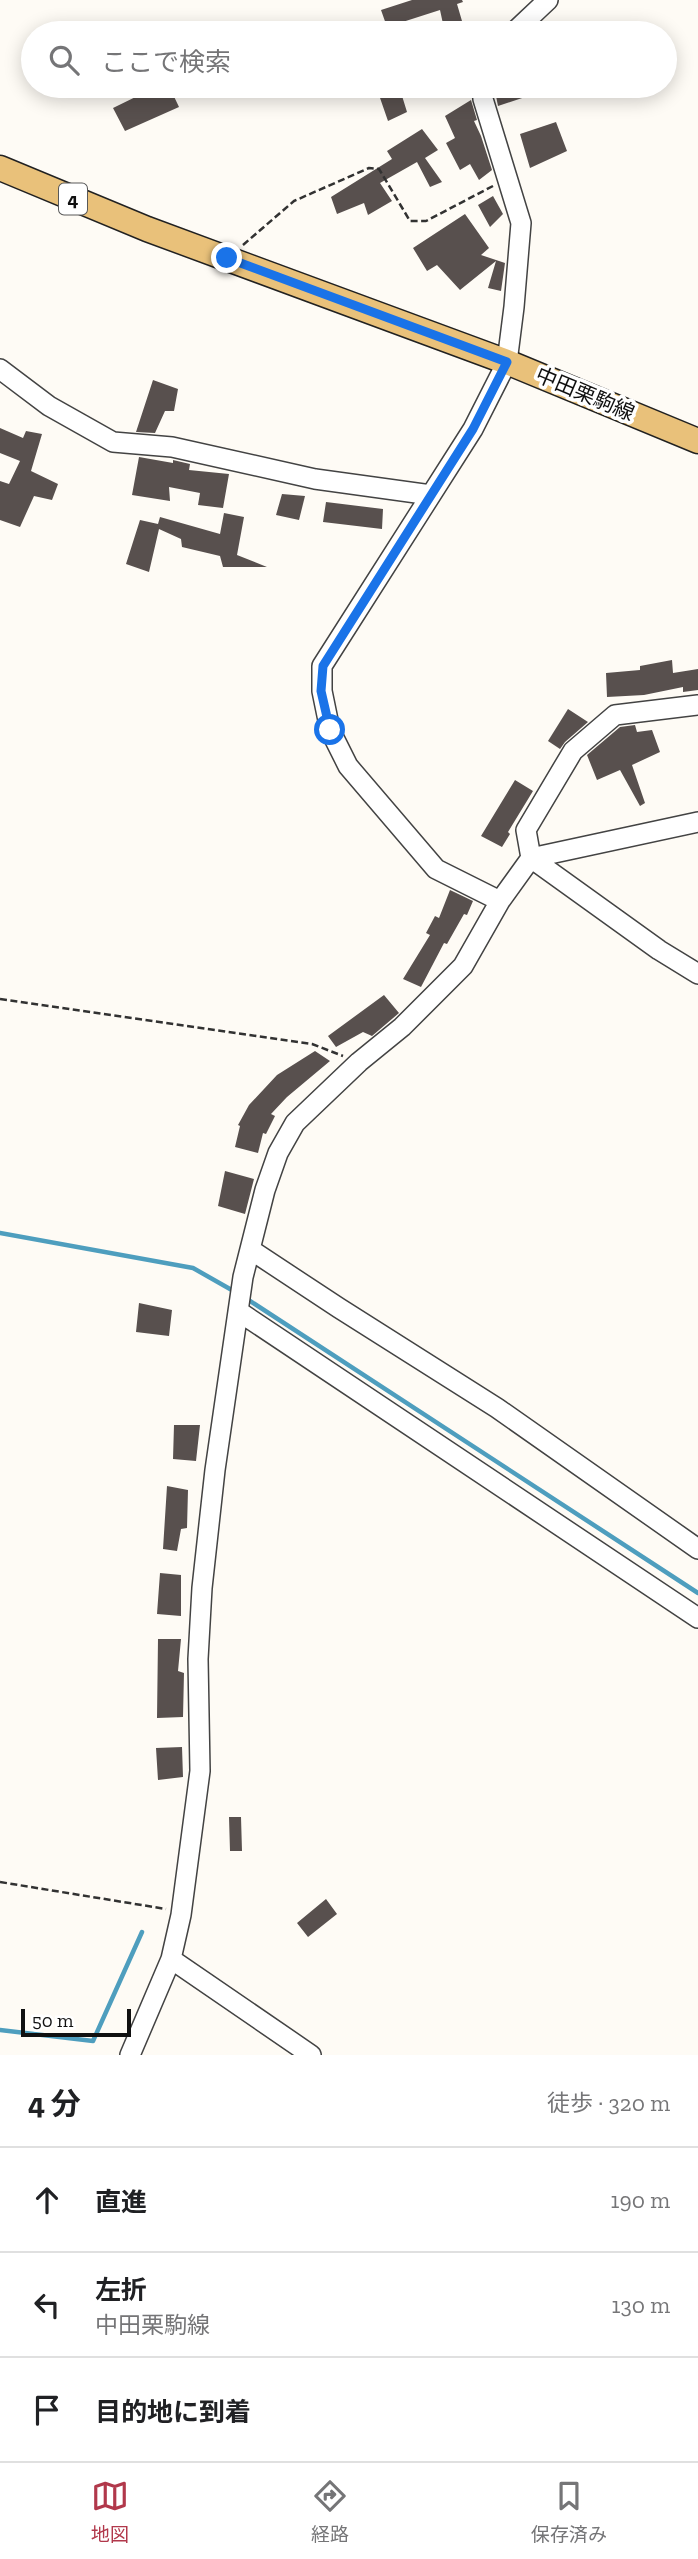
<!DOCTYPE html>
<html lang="ja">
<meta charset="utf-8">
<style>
:root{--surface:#fff;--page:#f2f2f2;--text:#202124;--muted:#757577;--line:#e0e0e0;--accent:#b1384b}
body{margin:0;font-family:"Zilla Slab","Noto Sans JP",serif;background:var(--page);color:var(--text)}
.scale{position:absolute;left:21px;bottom:18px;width:110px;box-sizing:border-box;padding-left:7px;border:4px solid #101010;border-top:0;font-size:19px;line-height:24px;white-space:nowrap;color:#101010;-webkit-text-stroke:5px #fff;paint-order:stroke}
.stop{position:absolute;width:21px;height:21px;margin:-16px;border:5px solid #1a73e8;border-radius:50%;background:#fff}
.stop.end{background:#1a73e8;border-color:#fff;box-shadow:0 2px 7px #0008}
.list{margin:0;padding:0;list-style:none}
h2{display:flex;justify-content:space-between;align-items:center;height:91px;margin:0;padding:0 28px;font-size:30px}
h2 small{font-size:23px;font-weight:400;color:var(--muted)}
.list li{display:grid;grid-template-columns:46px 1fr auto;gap:21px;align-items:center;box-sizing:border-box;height:105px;padding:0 28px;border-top:2px solid var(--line)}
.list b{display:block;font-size:26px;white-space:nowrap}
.list p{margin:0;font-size:23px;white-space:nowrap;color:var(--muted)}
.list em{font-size:23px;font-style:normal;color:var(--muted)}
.icon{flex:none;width:38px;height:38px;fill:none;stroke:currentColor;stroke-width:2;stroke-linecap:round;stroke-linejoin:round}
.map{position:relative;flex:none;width:698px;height:2055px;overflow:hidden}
.search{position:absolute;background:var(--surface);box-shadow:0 4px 18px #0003;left:21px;right:21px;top:21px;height:77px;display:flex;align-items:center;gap:18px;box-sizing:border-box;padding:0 24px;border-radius:38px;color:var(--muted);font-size:26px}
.sheet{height:406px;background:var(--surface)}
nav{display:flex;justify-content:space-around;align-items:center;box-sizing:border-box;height:98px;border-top:2px solid var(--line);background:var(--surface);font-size:19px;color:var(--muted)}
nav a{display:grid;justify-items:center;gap:4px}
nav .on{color:var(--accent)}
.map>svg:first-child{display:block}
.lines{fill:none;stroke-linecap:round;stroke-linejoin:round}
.stream{stroke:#4e9ebe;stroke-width:4.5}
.building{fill:#58504e}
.minor-casing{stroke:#434343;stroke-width:22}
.major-casing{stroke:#212121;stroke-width:27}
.path{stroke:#323232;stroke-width:2.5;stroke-dasharray:7 3.5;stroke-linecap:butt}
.minor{stroke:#fff;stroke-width:19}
.major{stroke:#e9c17a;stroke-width:24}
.route{stroke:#1a73e8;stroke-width:9}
.labels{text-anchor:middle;stroke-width:7;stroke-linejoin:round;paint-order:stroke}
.shield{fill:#fff;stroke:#585858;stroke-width:2}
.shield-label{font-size:19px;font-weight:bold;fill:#101010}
.street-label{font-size:21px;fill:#101010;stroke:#fff}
</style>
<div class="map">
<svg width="698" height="2055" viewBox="0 0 698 2055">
<rect width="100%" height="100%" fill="#fefbf5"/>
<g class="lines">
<path class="stream" d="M0,1233L193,1268L237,1293
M244,1297L698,1593
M0,2030L93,2041L142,1932"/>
</g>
<path class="building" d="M412,0H462L463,2L457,4L462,21L457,23L461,33H445L440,10L387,27L381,10Z
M158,86H169L179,107L125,131L113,108Z
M399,86L407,112L388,121L379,95Z
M494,86H552V88L498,106Z
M471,100L477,120L474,121L481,136L492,170L479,180L470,164L460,170L446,143L455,138L445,116Z
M556,122L567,151L530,168L520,134Z
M422,129L438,150L425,158L442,182L430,187L417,162L380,183L392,201L368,215L364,203L337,214L331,197L392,159L387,151Z
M493,196L503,214L490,227L478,205Z
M465,214L489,248L481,255L505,263L501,291L488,288L496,261L460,290L437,265L427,271L413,248Z
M153,380L178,389L174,411H165L155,433L136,432Z
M0,428L23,438L26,431L42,434L31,471L58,484L52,500L34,496L20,527L0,520V481L9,484L20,461L0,453Z
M139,457L173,463V460L190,464L189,470L229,474L223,508L198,505L200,493L169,487L170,501L132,495Z
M282,494L305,496L299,520L276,515Z
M326,502L383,509L382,529L323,522Z
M224,513L244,517L237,555L267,567H223L220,556L182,547L181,539L159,529L149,572L126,564L140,520L158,524L160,517L220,534Z
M672,660L673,673L698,669V690L683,692V687L644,695L607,697L606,673L640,670V666Z
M568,709L588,722L565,742L560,749L548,741Z
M635,725L637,732L652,730L660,752L632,765L645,803L640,806L620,770L597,780L587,755L620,727Z
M515,780L533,791L508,832L510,834L502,847L481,836Z
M450,890L473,901L467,915L464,914L447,944L444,943L421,987L403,979L430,935L426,933L435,916L439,918Z
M384,995L399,1013L372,1036L363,1032L336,1047L328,1036Z
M315,1051L330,1061L287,1097L271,1114L275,1116L266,1134L263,1133L258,1153L235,1147L240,1126L238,1125L249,1105L277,1075Z
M225,1171L254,1179L245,1214L218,1206Z
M139,1303L172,1310L169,1336L136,1332Z
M174,1425H200L196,1461L173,1459Z
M167,1486L188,1490L187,1528L181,1529L177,1551L163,1549Z
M160,1573L181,1575V1616L157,1614Z
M158,1639H181L178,1671L184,1673L183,1717L157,1718Z
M182,1747L183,1777L158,1780L156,1748Z
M229,1817H241L242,1851H230Z
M326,1899L337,1914L308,1937L297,1923Z"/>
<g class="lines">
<defs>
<path id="minor" d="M513,33L548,0
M482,86L483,99L521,223L514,307L507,362L473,429L322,666V691L330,730L348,766L436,869L500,901
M0,369L49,406L113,442L172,447L315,479L431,495
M698,705L615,715L573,751L526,830L531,858L659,950L698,974
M251,1250L339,1308L497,1408L698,1549
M238,1311L698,1618
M171,1959L311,2055
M130,2055L171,1959L181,1915L200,1771L198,1659L202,1588L215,1470L243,1277L265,1190L278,1153L295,1123L359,1062L402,1027L463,966L500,901L531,858L698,822"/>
<path id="major" d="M0,168L147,229L507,362L698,441"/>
</defs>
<use href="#minor" class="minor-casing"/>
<use href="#major" class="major-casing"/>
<path class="path" d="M243,245L294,201L369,168L379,169L410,221H426L493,186
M0,999L312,1044L343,1056
M0,1882L166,1909"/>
<use href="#minor" class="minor"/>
<use href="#major" class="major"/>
</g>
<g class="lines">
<path class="route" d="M227,258L507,362L473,429L323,666L321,691L330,730"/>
</g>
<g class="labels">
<rect class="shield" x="59" y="183.5" width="28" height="31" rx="5"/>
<g class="shield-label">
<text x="73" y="206">4</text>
</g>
<g class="street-label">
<text transform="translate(585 394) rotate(23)" y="7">中田栗駒線</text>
</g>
</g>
</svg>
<div class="scale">50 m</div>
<div class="stop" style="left:330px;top:730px"></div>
<div class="stop end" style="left:227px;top:258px"></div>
<div class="search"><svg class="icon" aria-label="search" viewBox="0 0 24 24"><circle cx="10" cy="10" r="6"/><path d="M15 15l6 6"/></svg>ここで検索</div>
</div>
<section class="sheet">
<h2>4 分<small>徒歩 · 320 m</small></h2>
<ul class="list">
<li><svg class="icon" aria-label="ahead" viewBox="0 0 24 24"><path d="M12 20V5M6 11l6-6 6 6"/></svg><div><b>直進</b></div><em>190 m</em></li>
<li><svg class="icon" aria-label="left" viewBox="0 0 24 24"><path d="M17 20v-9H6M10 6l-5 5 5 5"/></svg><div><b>左折</b><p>中田栗駒線</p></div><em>130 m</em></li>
<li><svg class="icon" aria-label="arrive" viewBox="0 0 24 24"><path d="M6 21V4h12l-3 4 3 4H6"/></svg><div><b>目的地に到着</b></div></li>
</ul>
</section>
<nav>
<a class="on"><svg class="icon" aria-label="map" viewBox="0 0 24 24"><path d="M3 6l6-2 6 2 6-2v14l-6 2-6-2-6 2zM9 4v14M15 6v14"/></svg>地図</a>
<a><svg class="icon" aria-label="directions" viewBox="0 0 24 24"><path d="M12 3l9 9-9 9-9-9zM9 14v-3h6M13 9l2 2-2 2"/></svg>経路</a>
<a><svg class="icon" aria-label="saved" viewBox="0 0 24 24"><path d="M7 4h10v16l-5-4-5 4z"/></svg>保存済み</a>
</nav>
